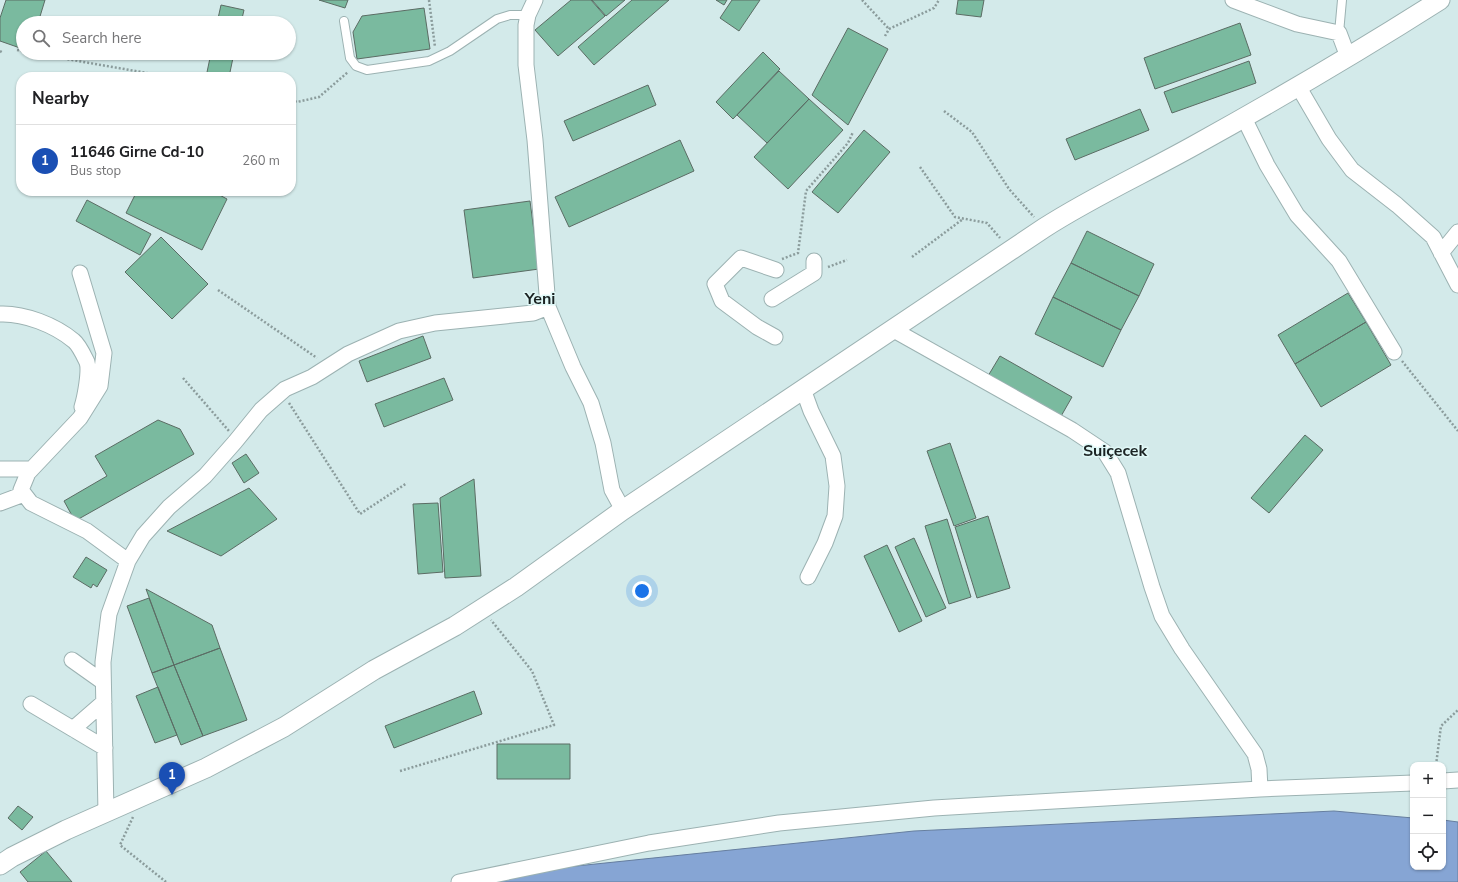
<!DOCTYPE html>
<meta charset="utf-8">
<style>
:root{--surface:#fff;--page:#f2f2f2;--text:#202124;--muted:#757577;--line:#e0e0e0;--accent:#b04a1d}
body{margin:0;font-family:"Nunito Sans",sans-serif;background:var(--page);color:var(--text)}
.controls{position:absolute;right:12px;bottom:12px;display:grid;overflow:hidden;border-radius:8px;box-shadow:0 1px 3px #0004}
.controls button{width:36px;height:36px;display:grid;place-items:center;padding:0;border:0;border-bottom:1px solid var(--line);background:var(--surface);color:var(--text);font:20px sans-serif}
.you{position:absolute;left:642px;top:591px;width:14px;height:14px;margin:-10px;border:3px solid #fff;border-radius:50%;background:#1a73e8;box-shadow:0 0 0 6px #1a73e833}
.badge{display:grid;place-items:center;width:26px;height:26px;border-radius:50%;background:var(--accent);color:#fff;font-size:13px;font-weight:700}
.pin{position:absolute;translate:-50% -33px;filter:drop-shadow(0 1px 2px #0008)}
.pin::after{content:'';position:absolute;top:21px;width:14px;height:12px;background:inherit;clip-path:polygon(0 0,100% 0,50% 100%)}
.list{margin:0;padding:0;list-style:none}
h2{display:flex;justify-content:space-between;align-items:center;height:52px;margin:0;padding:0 16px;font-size:17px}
h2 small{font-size:13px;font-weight:400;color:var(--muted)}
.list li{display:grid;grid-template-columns:26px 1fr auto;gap:12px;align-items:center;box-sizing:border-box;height:72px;padding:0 16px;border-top:1px solid var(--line)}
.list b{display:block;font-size:15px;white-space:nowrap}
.list p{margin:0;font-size:13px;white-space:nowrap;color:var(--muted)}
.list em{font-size:13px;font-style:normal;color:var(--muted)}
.icon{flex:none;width:22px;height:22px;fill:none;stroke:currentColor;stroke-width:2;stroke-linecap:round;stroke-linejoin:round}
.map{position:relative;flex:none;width:1458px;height:882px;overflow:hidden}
.search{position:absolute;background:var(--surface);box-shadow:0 1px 3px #0004;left:16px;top:16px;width:280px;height:44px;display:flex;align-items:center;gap:10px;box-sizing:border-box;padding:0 14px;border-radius:22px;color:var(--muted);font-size:15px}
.panel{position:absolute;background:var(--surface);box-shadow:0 1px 3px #0004;left:16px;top:72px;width:280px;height:124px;border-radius:16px}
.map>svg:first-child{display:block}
.water{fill:#86a5d4;stroke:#667e9f}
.building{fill:#7aba9f;stroke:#5b6c64}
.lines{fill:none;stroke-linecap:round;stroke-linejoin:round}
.service-casing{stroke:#9cb2b2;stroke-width:10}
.minor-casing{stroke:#9cb2b2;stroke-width:17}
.tertiary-casing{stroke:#9cb2b2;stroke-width:21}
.path{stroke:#8b9c9c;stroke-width:2.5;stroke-dasharray:2 2;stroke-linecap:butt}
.service{stroke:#fff;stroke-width:8}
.minor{stroke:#fff;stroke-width:15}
.tertiary{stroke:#fff;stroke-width:19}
.labels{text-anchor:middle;stroke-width:3;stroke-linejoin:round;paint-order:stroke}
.district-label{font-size:16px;font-weight:bold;fill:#1b2323;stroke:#e0f8f7}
</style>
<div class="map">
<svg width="1458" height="882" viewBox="0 0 1458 882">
<rect width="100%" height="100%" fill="#d3eaea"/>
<path class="water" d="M1334,811L1413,818V867H1443V820L1458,822V882H466L480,876L914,831Z"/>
<path class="building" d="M6,0H45L38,23H23V49L0,41V18Z
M319,0H348L345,8Z
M571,0H591L605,16L558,56L535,30Z
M592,0H625L606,16Z
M632,0H669L594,65L578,47Z
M716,0H727L724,5Z
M732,0H760L739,31L720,18Z
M958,0H984L981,17L956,14Z
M221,5L244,10L241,23H217Z
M424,8L430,49L357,59L353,32L362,16Z
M1240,23L1251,55L1155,89L1144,58Z
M848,28L888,49L848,125L812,95Z
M763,52L780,69L733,119L716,102Z
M211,53H234L229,77H206Z
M1249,61L1256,83L1172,113L1164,92Z
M779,71L809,99L767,143L737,115Z
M104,73L139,77H104Z
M648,85L656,105L573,141L564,121Z
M809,99L843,130L788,189L754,157Z
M1140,109L1149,130L1075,160L1066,139Z
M864,130L890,152L838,213L812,192Z
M680,140L694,171L569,227L555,197Z
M137,191H212L227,199L202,250L126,213Z
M87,200L151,234L140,255L76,221Z
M530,201L539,269L473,278L464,210Z
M1087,231L1154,264L1139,296L1071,263Z
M161,237L208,284L172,319L125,272Z
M1071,263L1139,296L1121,330L1053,297Z
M1348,293L1366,322L1295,364L1278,335Z
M1053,297L1121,330L1103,367L1035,334Z
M1366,322L1391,365L1321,407L1295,364Z
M423,336L431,358L367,382L359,361Z
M1000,356L1072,397L1060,418L988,376Z
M444,378L453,400L384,427L375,404Z
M158,420L180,429L194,454L75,521L64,501L107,476L95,456Z
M1305,435L1323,450L1269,513L1251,498Z
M950,443L976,518L954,526L927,451Z
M246,454L259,473L244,483L232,463Z
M474,479L481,576L445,578L440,498Z
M249,488L277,519L221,556L167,531Z
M438,503L443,572L418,574L413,504Z
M988,516L1010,588L977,598L955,527Z
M947,519L971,597L949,604L925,526Z
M914,538L946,608L926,617L895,547Z
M887,545L922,621L899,632L864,556Z
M86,557L107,570L97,587L93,584L91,588L73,577Z
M146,589L212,625L220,648L174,665Z
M149,598L174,665L152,673L127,606Z
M220,648L247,720L203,736L174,665Z
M174,665L203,736L181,745L152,673Z
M158,687L177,735L155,743L136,696Z
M474,691L482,714L394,748L385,726Z
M497,744H570V779H497Z
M18,806L33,817L22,830L8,818Z
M46,851L72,882H28L20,872Z"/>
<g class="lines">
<defs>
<path id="service" d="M344,21L350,58L356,66L367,70L429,61L450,51L497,19L510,15H528
M1339,33L1342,0"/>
<path id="minor" d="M535,0L528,15L526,25V65L535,140L548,307L573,367L591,403L603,443L612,490L623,510
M1233,0L1297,24L1339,33L1348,57
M1298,86L1329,139L1352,170L1397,205L1433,237L1458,285
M1244,118L1267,165L1297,215L1339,261L1394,352
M1441,253L1458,232
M80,273L104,353L100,386L80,418L28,473L21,490L31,503L87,531L128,561
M772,299L814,273V261
M0,314C24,313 55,325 74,341C79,345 84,356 87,362C90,371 85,397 82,407
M892,329L1072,430L1105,452L1118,473L1152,587L1162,616L1182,649L1255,754L1259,769L1260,789
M775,337L757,327L722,301L715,284L741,258L776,270
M803,389L811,411L833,456L837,486L835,516L825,543L808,577
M0,469H32
M0,503L24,494
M72,660L103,682
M31,704L105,748
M73,729L104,702
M1443,781L1458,780
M106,813L103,662L109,614L128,561L143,536L169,507L205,476L235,442L261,410L285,389L312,377L348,354L399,331L435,323L533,313L548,307
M459,882L649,843L779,823L934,808L1260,789L1413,783"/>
<path id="tertiary" d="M0,865L12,857L66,830L206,768L284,727L374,670L455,626L516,587L623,510L1044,228C1092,197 1145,173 1195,145C1278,99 1360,51 1440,0"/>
</defs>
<use href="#service" class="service-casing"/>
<use href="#minor" class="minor-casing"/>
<use href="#tertiary" class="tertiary-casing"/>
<path class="path" d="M429,0L435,47
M862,0L889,29
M885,36L889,29L934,8L939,0
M17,50L23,51
M0,51L3,53
M32,53L170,77
M291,100L297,102L319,97L348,72
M944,111L972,132L1009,189L1034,217
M920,167L955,217L987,223L1000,238
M912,257L963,219
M782,259L798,253L806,191L848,143L853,132
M828,267L847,260
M218,290L317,358
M1402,361L1458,431
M183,378L229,431
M289,403L360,514L407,483
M1436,765L1441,726L1458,710
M400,771L554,725L532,671L491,620
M133,817L120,845L166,882"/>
<use href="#service" class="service"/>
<use href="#minor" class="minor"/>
<use href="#tertiary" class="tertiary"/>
</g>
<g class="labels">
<g class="district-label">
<text x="540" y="304">Yeni</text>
<text x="1115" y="456">Suiçecek</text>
</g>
</g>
</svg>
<div class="controls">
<button>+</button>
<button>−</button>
<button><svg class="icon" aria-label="locate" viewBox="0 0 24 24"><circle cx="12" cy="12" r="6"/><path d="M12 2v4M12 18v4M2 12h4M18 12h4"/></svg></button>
</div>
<div class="you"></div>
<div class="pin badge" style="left:172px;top:795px;background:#1a4fb4">1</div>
<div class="search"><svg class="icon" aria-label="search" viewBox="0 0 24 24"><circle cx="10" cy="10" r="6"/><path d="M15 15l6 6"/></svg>Search here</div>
<section class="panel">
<h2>Nearby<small></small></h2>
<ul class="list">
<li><span class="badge" style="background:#1a4fb4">1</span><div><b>11646 Girne Cd-10</b><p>Bus stop</p></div><em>260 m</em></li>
</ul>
</section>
</div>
